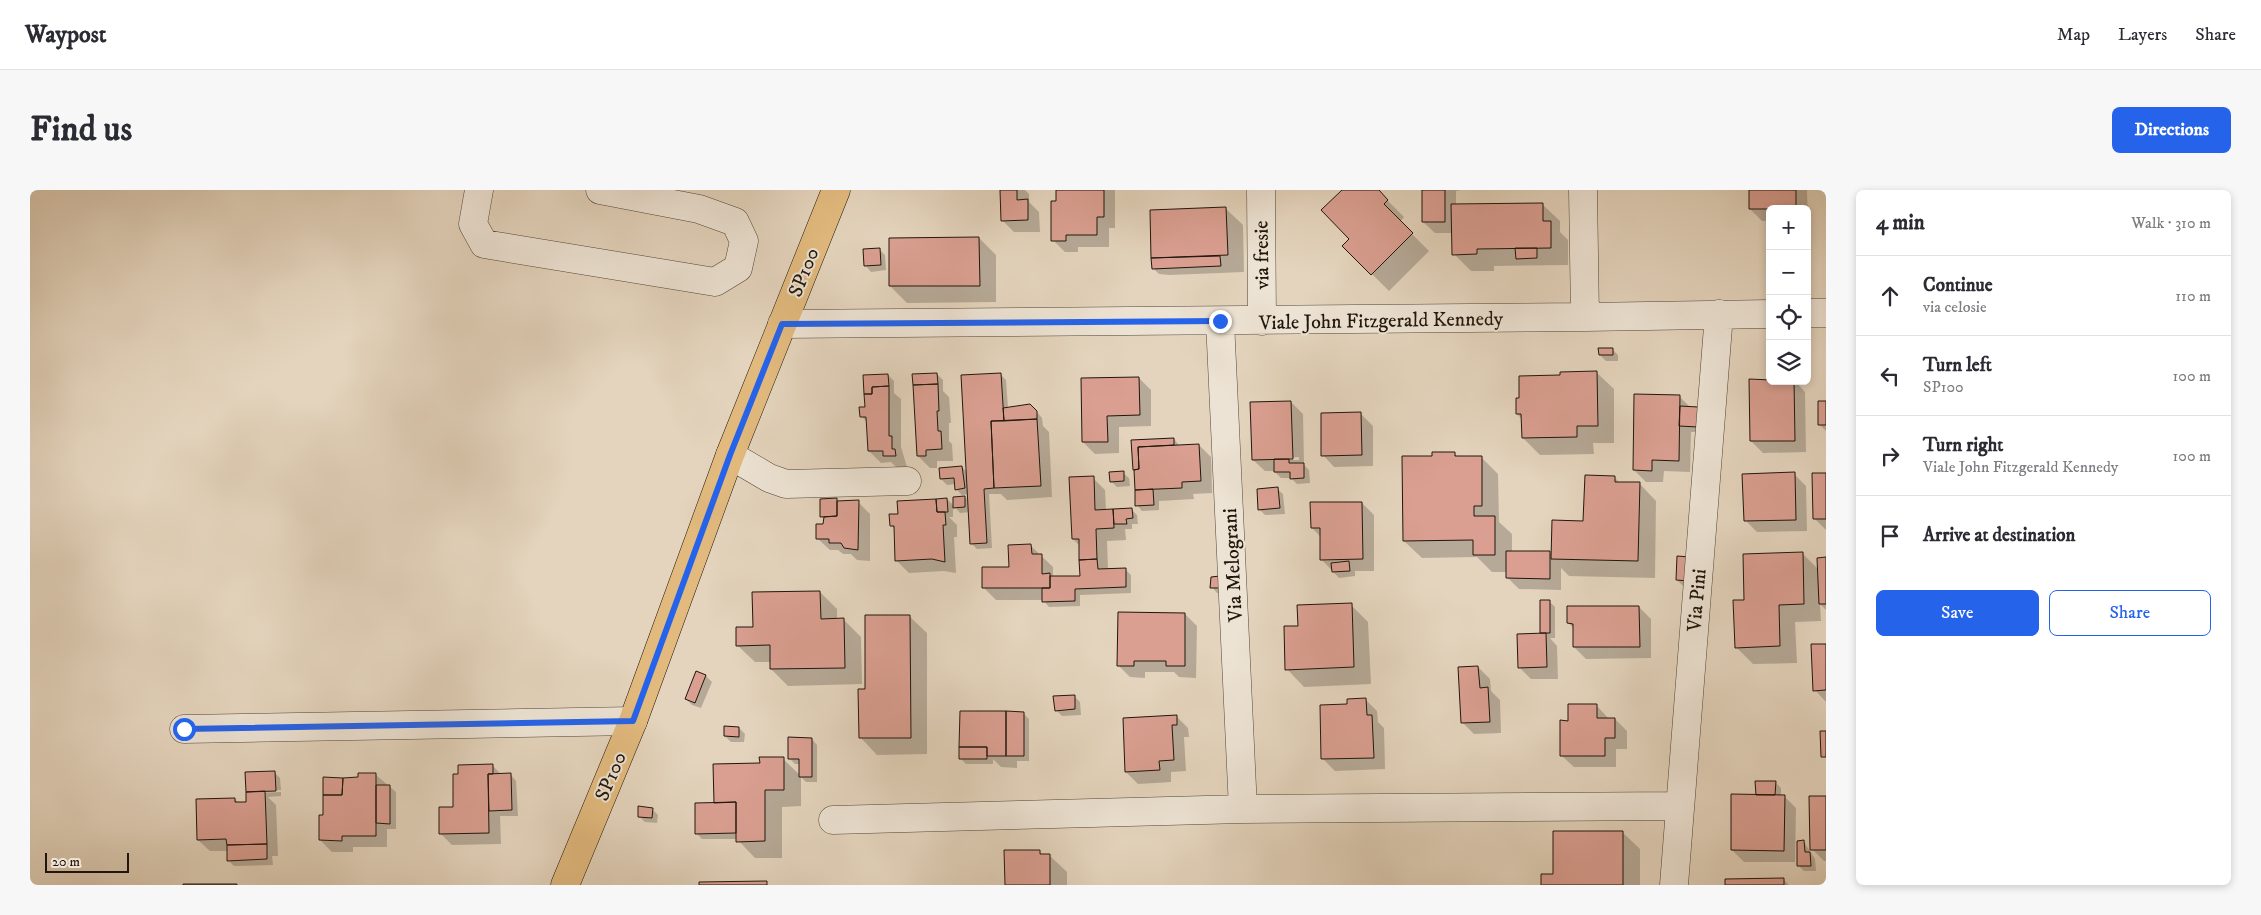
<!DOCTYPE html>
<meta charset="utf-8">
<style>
:root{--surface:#fff;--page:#f7f7f7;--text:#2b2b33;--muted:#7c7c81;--line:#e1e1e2;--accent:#2563eb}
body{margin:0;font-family:"IM FELL DW Pica",serif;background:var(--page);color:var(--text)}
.controls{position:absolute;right:15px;top:15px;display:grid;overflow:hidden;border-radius:8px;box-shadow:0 2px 8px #0003}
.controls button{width:45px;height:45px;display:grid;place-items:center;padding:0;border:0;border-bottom:1px solid var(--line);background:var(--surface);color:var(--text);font:25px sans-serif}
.scale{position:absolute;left:15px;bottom:12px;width:84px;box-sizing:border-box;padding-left:5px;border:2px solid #20160c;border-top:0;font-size:14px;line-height:18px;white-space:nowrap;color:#20160c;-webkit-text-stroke:4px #ede3d4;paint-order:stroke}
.stop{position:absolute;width:15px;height:15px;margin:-11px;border:4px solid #2563eb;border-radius:50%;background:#fff}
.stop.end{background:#2563eb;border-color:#fff;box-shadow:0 1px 5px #0008}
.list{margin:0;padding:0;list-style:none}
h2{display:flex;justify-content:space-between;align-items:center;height:65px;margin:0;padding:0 20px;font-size:21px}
h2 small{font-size:16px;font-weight:400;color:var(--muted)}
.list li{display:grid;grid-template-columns:32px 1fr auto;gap:15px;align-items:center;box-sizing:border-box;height:80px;padding:0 20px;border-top:1px solid var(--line)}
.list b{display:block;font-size:19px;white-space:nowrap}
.list p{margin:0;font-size:16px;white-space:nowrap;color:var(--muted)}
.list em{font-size:16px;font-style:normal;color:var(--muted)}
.actions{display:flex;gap:10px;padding:15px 20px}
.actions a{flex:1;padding:11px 0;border:1px solid var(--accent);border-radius:8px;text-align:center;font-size:18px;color:var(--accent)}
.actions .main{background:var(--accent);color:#fff}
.icon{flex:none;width:28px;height:28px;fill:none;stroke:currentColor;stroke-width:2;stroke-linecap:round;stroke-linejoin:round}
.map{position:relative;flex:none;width:1796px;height:695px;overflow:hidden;border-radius:8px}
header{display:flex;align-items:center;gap:30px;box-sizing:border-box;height:70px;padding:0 25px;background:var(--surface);border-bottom:1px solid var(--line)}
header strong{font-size:24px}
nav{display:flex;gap:28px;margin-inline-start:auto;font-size:18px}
.intro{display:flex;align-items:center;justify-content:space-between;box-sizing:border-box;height:120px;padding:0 30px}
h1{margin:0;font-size:35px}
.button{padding:12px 22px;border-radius:8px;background:var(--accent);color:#fff;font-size:18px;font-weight:700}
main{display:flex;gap:30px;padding:0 30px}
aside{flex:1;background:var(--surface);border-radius:8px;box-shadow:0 2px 8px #0003}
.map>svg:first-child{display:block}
.shadow{fill:#0003;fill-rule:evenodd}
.building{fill:#da9f91;stroke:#20160c}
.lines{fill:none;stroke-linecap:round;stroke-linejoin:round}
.minor-casing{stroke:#514638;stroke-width:29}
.major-casing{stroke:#20160c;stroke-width:29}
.minor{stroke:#ede3d4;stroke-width:28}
.major{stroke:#e2ba7e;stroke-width:28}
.route{stroke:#2563eb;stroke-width:6}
.labels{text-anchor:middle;stroke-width:4;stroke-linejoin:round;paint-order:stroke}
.street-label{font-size:20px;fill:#20160c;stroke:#ede3d4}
</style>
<header>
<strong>Waypost</strong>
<nav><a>Map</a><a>Layers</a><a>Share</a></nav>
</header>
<div class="intro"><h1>Find us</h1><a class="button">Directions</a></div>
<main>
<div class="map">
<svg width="1796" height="695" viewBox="0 0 1796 695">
<rect width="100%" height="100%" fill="#e4d4bd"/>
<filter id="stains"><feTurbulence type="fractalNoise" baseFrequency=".004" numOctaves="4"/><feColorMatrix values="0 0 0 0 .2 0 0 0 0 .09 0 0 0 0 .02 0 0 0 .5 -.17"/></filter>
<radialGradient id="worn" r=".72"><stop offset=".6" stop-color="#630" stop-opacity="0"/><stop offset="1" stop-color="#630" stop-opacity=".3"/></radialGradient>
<path class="shadow" d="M971,0H995L999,4V12L1009,22L1010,42H984L972,30Z
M1027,0H1085V38H1079V57H1048V62H1035L1023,50Z
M1313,0H1347L1374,27L1370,32L1399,61L1359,101L1314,56L1321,49Z
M1393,0H1431L1426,1V15L1512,14L1530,31V42L1538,50V75L1464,76V81H1441L1424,64L1423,43H1405L1393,32Z
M1720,0H1777L1778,30L1777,19H1740V31H1732L1720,19Z
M1195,18L1213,35L1214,82L1140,85L1129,84L1123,78L1121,21Z
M949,48L966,65V112L877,113L860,96Z
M849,59L855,65L856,80L841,82L836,76Z
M1582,159L1588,165V171H1576L1570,165Z
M1777,176L1781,179V190H1777Z
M1566,182L1584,199V253H1563L1564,264L1510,265L1493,248L1492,229L1487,224L1491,209L1532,186Z
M907,184L913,190V201L919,207L921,233H919V251L922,254L923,271H907V278H900L888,266Z
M970,184L976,190L978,218L1006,221L1012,228L1013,236L1019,242L1022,307L977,310L971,304H959L962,358L947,359L941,353L940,322L930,323L925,317L935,307L939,312V304L932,305L926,299V294L917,295L911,289L932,277L938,283Z
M858,185L864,191V203L871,209V257L877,277L867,278L861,272L851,273L839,261L838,233L831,226Z
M1109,188L1121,200V236L1089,237V263L1065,264L1053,252Z
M1740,191H1765L1775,202L1776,262L1733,263L1721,251Z
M1650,207L1661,218L1673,242H1661L1660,282L1634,281L1633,292H1616L1604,280Z
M1261,212L1273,224L1274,275L1279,280L1280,293L1267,294L1261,288H1251L1244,281H1235L1223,270ZM1269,267V270H1259L1256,268Z
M1796,212V241L1789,234Z
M1331,224L1343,236V276L1304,277L1293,265Z
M1144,249L1149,255H1169L1181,267L1182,303L1163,304L1164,309L1129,311V320L1112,321L1107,315L1103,251Z
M1424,263L1428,267H1451L1468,284L1469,332L1482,344V362L1520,363L1522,365L1554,332L1584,287L1590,293H1609L1626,311L1625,388L1539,386L1531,378V400L1489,399L1477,387V382H1462L1447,367L1392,368L1374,351L1403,267Z
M1093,283L1099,288L1100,296L1087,297L1081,291Z
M1764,284L1776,296L1777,341L1727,342L1715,330Z
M1796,284V340L1784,328Z
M1063,288L1075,300L1076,321L1101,319L1107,325L1108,334H1102V339H1095L1096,350L1077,351L1078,380L1095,379L1101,385V403L1050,405V416L1019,417L1013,410H966L954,398L980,378L1001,356L1023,377V388L1051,387L1050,356L1043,349Z
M1247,299L1253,304L1255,324L1235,325L1229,319Z
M917,309L923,315V327H919L927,335V347H924L926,383L914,381L879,383L867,371L865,340L861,335L869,325Z
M806,310L809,312H828L840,324V371L827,370L821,364H813L808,360H800L788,349L795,330L791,326Z
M1332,313L1344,325V381H1325V386L1309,388L1291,369V347L1282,338Z
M1772,363L1789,380L1796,368V420L1790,414L1791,431L1765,432L1767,473L1723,474L1706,457L1716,411Z
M1648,367L1664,397L1653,396L1647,390Z
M1182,388L1196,403H1187L1182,397Z
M790,402L807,419V430H814L831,447L832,494L758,496L741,479V472H725L707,455L724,438Z
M1519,411L1525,417V448H1520L1527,456L1528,489H1501L1489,477L1513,445L1511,443Z
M1321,415L1338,432L1341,494L1274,497L1257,479L1269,437Z
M1609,417L1621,429V468L1556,469L1544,457V439L1539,433Z
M1155,424L1167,436L1166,488L1149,487L1144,482H1115V488L1100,487L1088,475Z
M879,426L897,443V564L847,565L830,547L837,500Z
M1796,455V512L1785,500Z
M1448,477L1460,489L1461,501L1470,510L1471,543L1444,544L1432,532Z
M666,483L676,486L682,492L671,518L662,515L656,509Z
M1044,506L1050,512L1051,525L1032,526L1026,520Z
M1335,509L1347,521L1348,532L1354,538L1355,579L1305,581L1293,569L1318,515Z
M1567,516L1579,529H1585L1597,541V559H1586V577H1544L1532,566L1540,532Z
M993,523L999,529V571H987V578L971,577L963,569V574H936L930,568Z
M1146,526L1158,538L1159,547H1154L1156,581L1141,582V592L1108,594L1096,582Z
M709,538L715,544L714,552H701L695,546Z
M782,549L787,555V592H776L771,587V616L752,617V668H725L707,649H672L666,643L687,614L731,575L753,569L770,585V574H765L759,568Z
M462,575L472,585H481L486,591L488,626H470L471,654L422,655L410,643L425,618Z
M244,582L250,588L251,600L221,601V603L251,602V606L238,607L246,615L248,666H242L243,675L204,676L198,670V661H180L168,650L167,610L205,609L209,614L218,613L216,583Z
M346,585L366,602V639H357V657H323V662H302L290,650L294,627L330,589Z
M1745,592L1751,598V606H1754L1766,618L1765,672H1714L1702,660L1727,606Z
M1796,607V671H1794L1782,659Z
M622,619L628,625L627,633L615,632L609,626Z
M1592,642L1610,659V695H1512L1524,685Z
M1774,652L1785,669L1786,681H1774L1768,675Z
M1009,661L1013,665H1019L1037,682V695H977Z
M1753,689L1759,695H1696Z"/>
<path class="building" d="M970,0H987V10L998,9V30L971,31Z
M1026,0H1074V27H1067V45H1036V51H1021V11H1026Z
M1312,0H1349L1358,10L1354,14L1383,43L1341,85L1312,56L1319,49L1291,20Z
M1392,0H1415V32H1392Z
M1719,0H1766V19H1719Z
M1513,13V31H1521V58L1447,59V64L1422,65L1421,14Z
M1196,17L1198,65L1121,68L1120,20Z
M949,47L950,96H859V48Z
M850,58L851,75L834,76L833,59Z
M1485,58H1507V68L1486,69Z
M1190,66L1191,76L1122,79L1121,68Z
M1568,158H1583V165H1569Z
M1567,181L1568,236H1547V247L1492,248L1491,224H1486V208H1489V186L1530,185V182Z
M907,183L908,194L883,195L882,184Z
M971,183L974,231H961L964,298L954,299L957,353L940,354L931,185Z
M858,184L859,196L842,197V204H834L833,185Z
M1109,187L1110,225L1077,226L1078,252H1052L1051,188Z
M1719,189L1764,191L1765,251H1720Z
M908,194L909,221H907L908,241H911L912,259L896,260V266H887L883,195Z
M859,196V246H862V259H865L866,266H853V261H838L836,227H830L829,217H835L834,204H842V197Z
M1604,204L1650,205L1649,271L1622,270V281L1603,280Z
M1261,211L1263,269L1222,270L1220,212Z
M1788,211H1796V235H1788Z
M1000,214L1007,221V229L974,231L973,218Z
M1650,216L1668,217V237L1649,236Z
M1331,222L1332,265L1291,266V223Z
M1007,229L1011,296L964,298L961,231Z
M1144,248V255L1108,257L1109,279L1103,280L1101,250Z
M1169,254L1171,291L1152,292V298L1105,300L1104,280L1109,279L1108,257Z
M1402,262H1425V266H1452V316H1444V326H1465V365H1443V350L1373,351L1372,266H1402Z
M1244,269H1259V273H1274V288L1260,289V282H1244Z
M932,276L935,298L925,300L924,288L910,289L909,278Z
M1094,281V291L1080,292L1079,282Z
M1765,282L1766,330L1714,331L1712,284Z
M1782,283H1796V329H1783Z
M1555,285L1585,286V292H1610L1608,371L1521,369L1522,330L1553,331Z
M1064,286L1065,320L1083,319L1084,338L1066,339L1067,369L1049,370V349H1042L1039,287Z
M1248,297L1250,318L1228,320L1227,299Z
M1123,299L1124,315L1105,316V300Z
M935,306V317L923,318V307Z
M807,308V326L790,327V309Z
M917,308L918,322H907L906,309Z
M906,309L907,322H915L916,335H913L915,372L902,369L865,371L864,336H860L859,324H868L867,311Z
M829,310L828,360L814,358L811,353H799V349H786V334H793L794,327L807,326V311Z
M1280,312H1332L1333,369L1290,370V338H1281Z
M1102,318L1103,328L1096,329L1097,334H1084L1083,319Z
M1001,354L1002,364H1012V384L1020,383V398H952V377H979L978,355Z
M1476,361H1520V389L1476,388Z
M1773,362L1774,414L1749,415L1750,456L1705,458L1703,410H1714L1713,364Z
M1647,366L1660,367L1659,391L1646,390Z
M1796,367V414H1789L1787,368Z
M1067,369L1068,379L1096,378V397L1045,399V411L1012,412V398H1020V386H1050L1049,370Z
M1319,371L1320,381L1302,382L1301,373Z
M1190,386L1191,398H1180L1181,387Z
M790,401L791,429L814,428L815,478L740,479V455L706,456V437H723L722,402Z
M1510,410H1520V443H1510Z
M1322,413L1324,477L1255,480L1254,436H1268L1267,415Z
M1537,416H1609L1610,457H1543V434L1537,433Z
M1088,422L1155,423V476H1136V471H1104V476H1087Z
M835,425H880L881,548H829L828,499H835Z
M1516,443L1517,477L1488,478L1487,444Z
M1781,454H1796V500L1783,501Z
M1448,476L1450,498L1458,497L1460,532L1431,533L1428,477Z
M666,481L676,485L665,513L655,509Z
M1045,505V519L1025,521L1023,506Z
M1336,508L1337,525H1342L1344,568L1291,569L1290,515L1317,514V509Z
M1538,514H1567V528H1585V548H1575V566H1530V530L1538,531Z
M930,521H976V566H957V557H929Z
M976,521L994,522V566H976Z
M1147,525V535H1142L1144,570L1129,571L1130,580L1095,582L1093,528Z
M694,536L709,537V547L694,546Z
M1790,541H1796V567H1791Z
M758,547L782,548V587H769V569H758Z
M929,557H957V569H929Z
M729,567H754V600H735V651L706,652V612L684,613L683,574L730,573Z
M463,574V584H458L459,643L409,644V617H423V584H428V575Z
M245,581L246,601L216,602L215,582Z
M328,583H346V646H312V651L289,650V625H293V605H312L313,588L328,587Z
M481,583L482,620L459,621L458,584Z
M293,587L313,588L312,605H293Z
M1725,591H1746L1745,605H1726Z
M346,595H360V634L346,633Z
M235,601L237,654L197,655L196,649L167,650L166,609L205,608V612H216V602Z
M1701,604L1755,605L1754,661L1701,660Z
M1779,606H1796V660H1780Z
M706,612V643L665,644V613Z
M608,616L623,618L622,628L608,627Z
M1523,641H1593V695H1511V684H1523Z
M1774,650L1775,662H1780L1781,676H1767V651Z
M237,654V669L197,671V655Z
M974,660H1010V664H1020V695H975Z
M1754,688V695H1695V689Z
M737,691V695H669V692Z
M153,694H207V695H153Z"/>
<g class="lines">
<defs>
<path id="minor" d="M449,0L443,34L454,54L685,92L708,78L714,51L705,32L669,19L570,0
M1231,0L1232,131
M1553,0L1555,127
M1777,123H1796
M1190,131L1213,619
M752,134L1555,127L1740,124
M700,265L739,288L756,294L877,291
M154,539L603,531
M803,630L1213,619L1650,616
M1644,695L1689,124"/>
<path id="major" d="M535,695L603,531L700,265L806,0"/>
</defs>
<use href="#minor" class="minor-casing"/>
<use href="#major" class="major-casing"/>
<use href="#minor" class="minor"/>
<use href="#major" class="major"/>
</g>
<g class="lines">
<path class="route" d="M154,539L603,531L700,265L752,134L1190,131"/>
</g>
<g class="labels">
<g class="street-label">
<text transform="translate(1231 65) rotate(-91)" y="7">via fresie</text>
<text transform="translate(773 82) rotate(-68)" y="7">SP100</text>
<text transform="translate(1351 130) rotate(-1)" y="7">Viale John Fitzgerald Kennedy</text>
<text transform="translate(1202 375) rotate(-93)" y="7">Via Melograni</text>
<text transform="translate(1666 410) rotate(-85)" y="7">Via Pini</text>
<text transform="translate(580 586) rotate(-67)" y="7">SP100</text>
</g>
</g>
<rect width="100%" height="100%" filter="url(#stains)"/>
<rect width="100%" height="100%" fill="url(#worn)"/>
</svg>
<div class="controls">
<button>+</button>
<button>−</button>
<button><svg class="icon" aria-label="locate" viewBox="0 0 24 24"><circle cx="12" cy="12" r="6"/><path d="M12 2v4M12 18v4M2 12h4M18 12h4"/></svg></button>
<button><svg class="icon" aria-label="layers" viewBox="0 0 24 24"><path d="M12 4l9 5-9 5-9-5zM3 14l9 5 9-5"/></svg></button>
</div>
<div class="scale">20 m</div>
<div class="stop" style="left:154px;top:539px"></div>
<div class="stop end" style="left:1190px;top:131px"></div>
</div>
<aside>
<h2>4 min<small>Walk · 310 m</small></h2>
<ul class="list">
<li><svg class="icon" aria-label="ahead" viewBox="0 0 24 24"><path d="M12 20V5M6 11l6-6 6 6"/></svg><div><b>Continue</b><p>via celosie</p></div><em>110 m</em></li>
<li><svg class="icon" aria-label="left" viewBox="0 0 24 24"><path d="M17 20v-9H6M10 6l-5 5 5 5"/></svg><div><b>Turn left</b><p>SP100</p></div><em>100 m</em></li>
<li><svg class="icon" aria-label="right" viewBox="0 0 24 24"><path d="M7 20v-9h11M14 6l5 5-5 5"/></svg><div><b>Turn right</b><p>Viale John Fitzgerald Kennedy</p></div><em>100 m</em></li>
<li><svg class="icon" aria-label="arrive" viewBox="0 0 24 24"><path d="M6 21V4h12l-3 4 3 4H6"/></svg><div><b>Arrive at destination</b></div></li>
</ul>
<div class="actions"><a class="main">Save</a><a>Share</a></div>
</aside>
</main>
